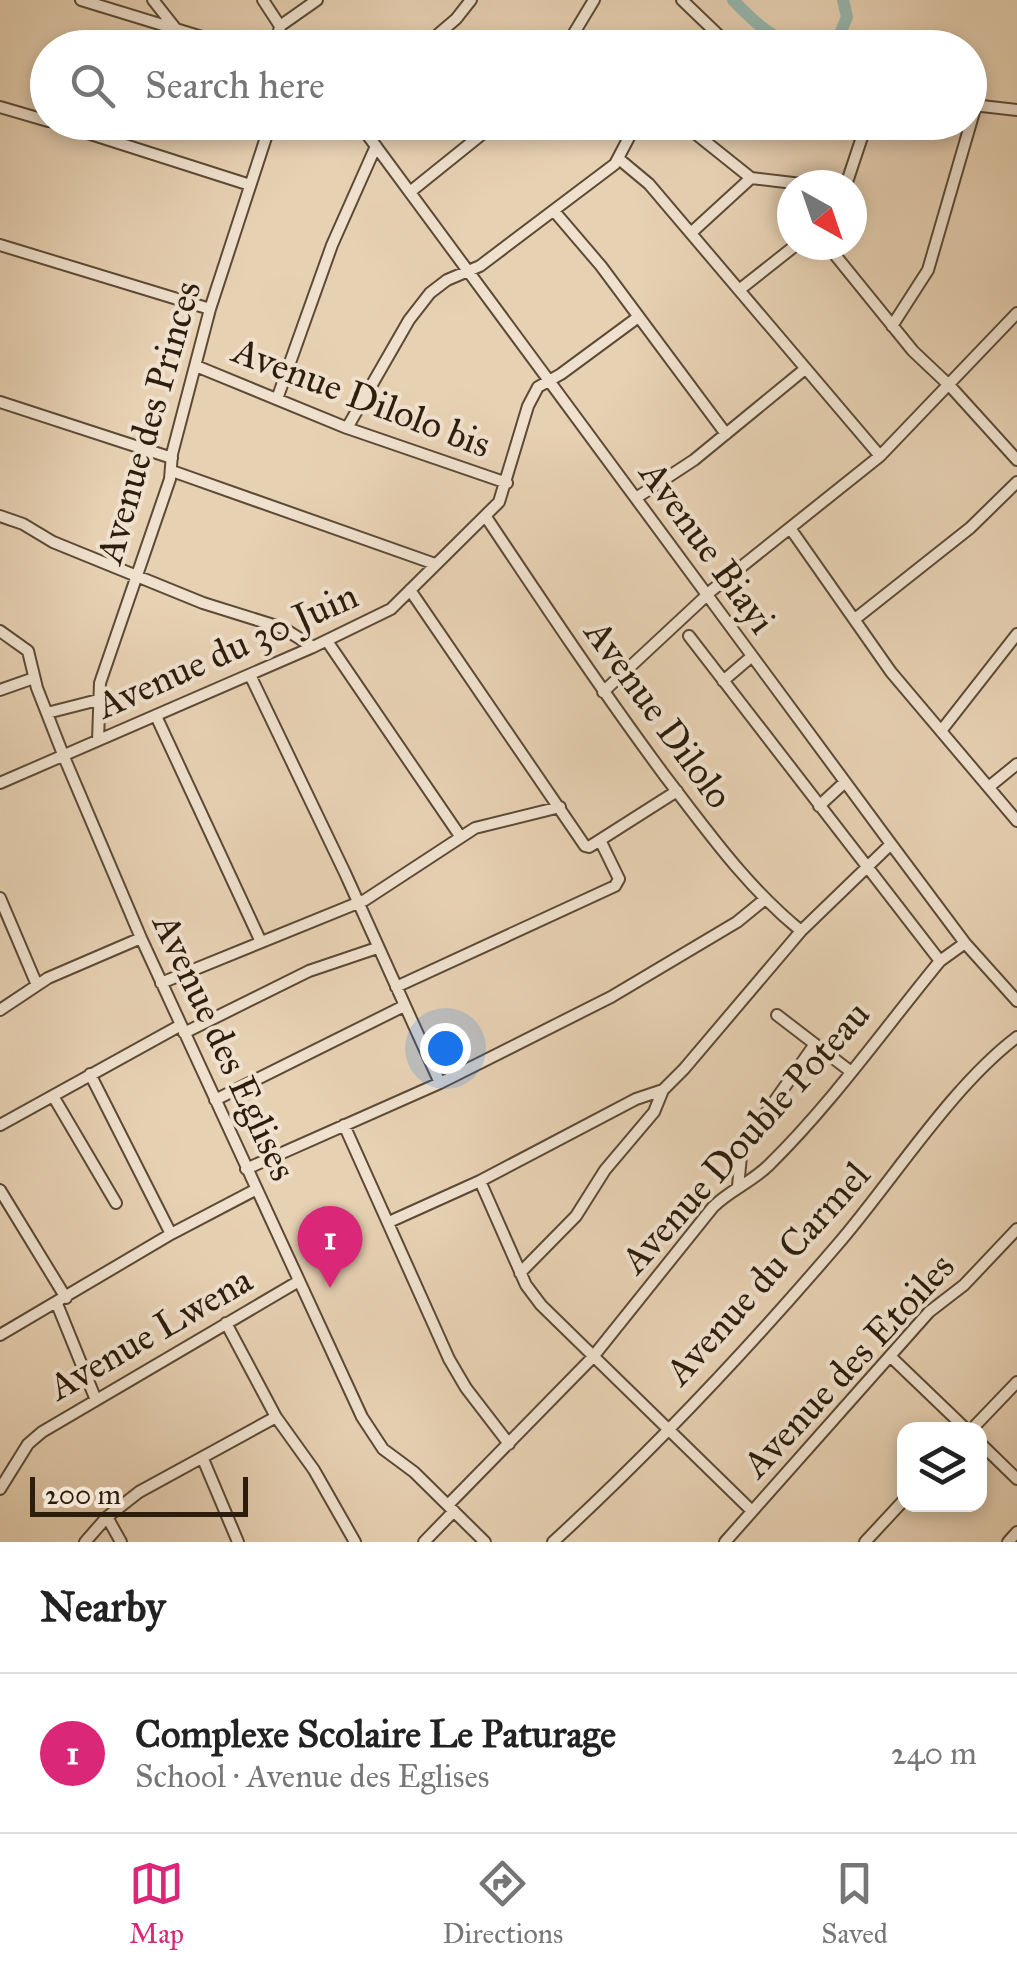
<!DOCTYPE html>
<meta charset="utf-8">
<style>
:root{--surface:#fff;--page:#f2f2f2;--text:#222;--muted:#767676;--line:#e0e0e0;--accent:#db2777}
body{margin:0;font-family:"IM FELL Great Primer",serif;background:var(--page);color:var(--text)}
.controls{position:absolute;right:30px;bottom:30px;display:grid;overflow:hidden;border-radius:20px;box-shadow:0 5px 15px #0003}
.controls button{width:90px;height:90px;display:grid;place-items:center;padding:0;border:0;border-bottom:2px solid var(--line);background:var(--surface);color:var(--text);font:50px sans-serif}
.compass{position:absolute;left:777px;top:170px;width:90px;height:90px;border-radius:50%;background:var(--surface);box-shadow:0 5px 15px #0003;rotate:140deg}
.scale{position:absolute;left:30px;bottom:25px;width:218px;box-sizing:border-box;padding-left:10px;border:5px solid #2d1d0c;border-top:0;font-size:28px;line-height:35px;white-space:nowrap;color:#2d1d0c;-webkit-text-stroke:8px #efe1ce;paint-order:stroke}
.you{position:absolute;left:445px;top:1048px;width:35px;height:35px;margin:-25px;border:8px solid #fff;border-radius:50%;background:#1a73e8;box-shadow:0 0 0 15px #1a73e833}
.badge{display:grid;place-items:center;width:65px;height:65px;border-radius:50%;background:var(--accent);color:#fff;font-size:32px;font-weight:700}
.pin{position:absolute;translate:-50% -82px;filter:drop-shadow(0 2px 5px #0008)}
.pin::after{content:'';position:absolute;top:52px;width:35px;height:30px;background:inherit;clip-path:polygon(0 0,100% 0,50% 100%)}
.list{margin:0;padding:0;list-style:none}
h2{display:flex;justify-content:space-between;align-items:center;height:130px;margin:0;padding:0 40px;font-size:42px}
h2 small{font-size:32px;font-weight:400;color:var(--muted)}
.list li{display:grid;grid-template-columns:65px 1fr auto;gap:30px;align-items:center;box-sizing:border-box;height:160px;padding:0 40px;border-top:2px solid var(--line)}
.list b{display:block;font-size:38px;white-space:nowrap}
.list p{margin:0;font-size:32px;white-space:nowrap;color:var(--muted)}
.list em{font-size:32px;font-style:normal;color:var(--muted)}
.icon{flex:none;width:55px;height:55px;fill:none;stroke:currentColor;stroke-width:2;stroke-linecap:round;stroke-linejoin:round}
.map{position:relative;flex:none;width:1017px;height:1542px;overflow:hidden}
.search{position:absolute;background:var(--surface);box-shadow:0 5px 15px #0003;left:30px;right:30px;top:30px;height:110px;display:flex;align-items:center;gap:25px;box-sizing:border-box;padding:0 35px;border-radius:55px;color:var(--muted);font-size:38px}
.sheet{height:290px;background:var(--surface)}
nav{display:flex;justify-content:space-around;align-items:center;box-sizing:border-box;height:140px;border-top:2px solid var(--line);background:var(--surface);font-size:28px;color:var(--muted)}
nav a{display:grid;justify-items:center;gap:5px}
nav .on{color:var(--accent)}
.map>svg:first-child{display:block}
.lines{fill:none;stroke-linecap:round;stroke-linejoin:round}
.river{stroke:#97b7af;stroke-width:12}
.minor-casing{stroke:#5c4a36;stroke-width:14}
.minor{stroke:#efe1ce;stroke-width:10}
.labels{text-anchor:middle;stroke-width:8;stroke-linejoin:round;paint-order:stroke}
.street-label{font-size:38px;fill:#2d1d0c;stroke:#efe1ce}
</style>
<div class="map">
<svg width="1017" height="1542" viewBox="0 0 1017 1542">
<rect width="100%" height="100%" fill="#e7d1b3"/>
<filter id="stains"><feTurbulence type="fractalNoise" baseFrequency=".002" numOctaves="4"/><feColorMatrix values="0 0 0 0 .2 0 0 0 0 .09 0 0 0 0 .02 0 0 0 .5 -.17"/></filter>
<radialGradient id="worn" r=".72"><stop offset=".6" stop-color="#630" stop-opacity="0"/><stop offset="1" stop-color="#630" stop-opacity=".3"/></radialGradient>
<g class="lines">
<path class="river" d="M733,0C756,24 778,45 812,48
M834,48L847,17L843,0"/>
<defs>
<path id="minor" d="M81,0L238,48
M153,0L176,29
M263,0L280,26L276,48
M682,0L732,48
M280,26L317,0
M422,48L456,19L471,0
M565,48L594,0
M973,105L1017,110
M0,107L48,121
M53,122L250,185
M358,122L891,844L965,943L1017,1001
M681,122L751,178L810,185
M619,159L649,184L880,456
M846,185L867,122
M410,192L497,122
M554,211L601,266L726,434
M692,232L751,178
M0,245L210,309
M827,245L913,351L950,386L1017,460
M739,290L796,245
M892,326L928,270L976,105
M196,366L347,428L507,483
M277,399L332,245L376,146
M0,402L172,458
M347,428L409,320L430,293L447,280L480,266L615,164L637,122
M172,471L435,564
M636,498L694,460L805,369
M0,516L23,524L53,542L203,603L283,628L313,647
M486,517C544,604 602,691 665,776C708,832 746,886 801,931
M790,528L891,672L1017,821
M410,590L585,846L589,847L677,791
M706,595L880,456L1017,313
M855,619L970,528L1017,482
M0,631L28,651L37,688L64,757L141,938L362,1417L383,1449L414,1472L485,1542
M689,636L940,961
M327,641L460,836
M723,681L751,657
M0,690L34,678
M603,692L706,596
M47,713L98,700
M156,716L261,942
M941,731L1017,634
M98,740L100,683L170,479L172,454L210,309L271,122
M0,783L313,647L391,609L499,502L528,406L538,387L561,374L637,318
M990,786L1017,764
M819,806L845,782
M0,898L37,985
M161,983L365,900L475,828L560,807
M396,987L615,886L619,879L600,840
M0,1010L48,978L141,938
M777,1015L850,1071
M184,1033L309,971L377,948
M90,1074L171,1234
M440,1083L611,997L737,922L764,900
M53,1096L116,1203
M215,1100L404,1006
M0,1125L181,1025
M344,1125L449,1359L466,1388L509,1444
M246,1169L440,1083L345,873L250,675
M480,1181L526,1285L541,1305L752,1511
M738,1186L742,1147L815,1044
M0,1190L66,1298
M389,1222L480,1181L636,1099L663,1090L684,1069L801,931L891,844
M520,1273L576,1216L605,1170L654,1112L663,1090
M57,1304L96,1400
M226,1323L276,1417L314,1470L355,1542
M0,1335L171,1234L255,1190
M891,1357L967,1430
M971,1430L1017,1382
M980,1443L1017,1479
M203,1459L238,1542
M0,1489L28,1444L42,1432L299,1281
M448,1505L592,1358L713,1207C730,1190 752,1182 769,1165C832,1103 884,1029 940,961L965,943
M107,1517L121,1542
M85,1542L107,1517L139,1492L276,1417
M424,1542L454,1511
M553,1542C654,1449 749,1348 838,1244C893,1180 951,1087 1017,1037
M725,1542L929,1312L964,1285L1017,1229
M865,1542L904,1500
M1008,1542L1017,1532"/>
</defs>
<use href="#minor" class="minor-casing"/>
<use href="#minor" class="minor"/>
</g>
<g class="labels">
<g class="street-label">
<text transform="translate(362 397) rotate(21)" y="13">Avenue Dilolo bis</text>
<text transform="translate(148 422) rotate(-74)" y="13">Avenue des Princes</text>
<text transform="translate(708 547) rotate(54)" y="13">Avenue Biayi</text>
<text transform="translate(227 650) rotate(-24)" y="13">Avenue du 30 Juin</text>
<text transform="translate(659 714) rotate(54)" y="13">Avenue Dilolo</text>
<text transform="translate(225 1047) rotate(65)" y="13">Avenue des Eglises</text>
<text transform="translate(745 1137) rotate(-48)" y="13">Avenue Double Poteau</text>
<text transform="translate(767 1273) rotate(-48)" y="13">Avenue du Carmel</text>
<text transform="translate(150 1333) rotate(-30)" y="13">Avenue Lwena</text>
<text transform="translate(848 1365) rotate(-47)" y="13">Avenue des Etoiles</text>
</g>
</g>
<rect width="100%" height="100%" filter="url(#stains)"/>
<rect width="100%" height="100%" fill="url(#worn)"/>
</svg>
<div class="controls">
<button><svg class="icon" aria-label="layers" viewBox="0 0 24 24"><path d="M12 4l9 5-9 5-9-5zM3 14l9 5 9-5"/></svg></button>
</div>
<svg class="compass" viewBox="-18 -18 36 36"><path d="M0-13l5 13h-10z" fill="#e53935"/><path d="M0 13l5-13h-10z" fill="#767676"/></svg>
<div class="scale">200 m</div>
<div class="you"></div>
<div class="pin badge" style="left:330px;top:1288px">1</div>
<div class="search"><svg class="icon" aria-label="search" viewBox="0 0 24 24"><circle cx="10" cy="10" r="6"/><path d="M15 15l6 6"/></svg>Search here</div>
</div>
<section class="sheet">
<h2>Nearby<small></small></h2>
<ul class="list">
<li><span class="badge">1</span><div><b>Complexe Scolaire Le Paturage</b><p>School · Avenue des Eglises</p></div><em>240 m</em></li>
</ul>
</section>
<nav>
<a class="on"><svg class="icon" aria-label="map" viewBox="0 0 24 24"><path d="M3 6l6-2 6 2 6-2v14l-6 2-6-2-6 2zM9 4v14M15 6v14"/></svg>Map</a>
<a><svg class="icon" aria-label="directions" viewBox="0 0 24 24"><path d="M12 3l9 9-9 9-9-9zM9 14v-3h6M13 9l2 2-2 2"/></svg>Directions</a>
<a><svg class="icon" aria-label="saved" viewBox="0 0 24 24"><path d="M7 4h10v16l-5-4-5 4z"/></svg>Saved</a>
</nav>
